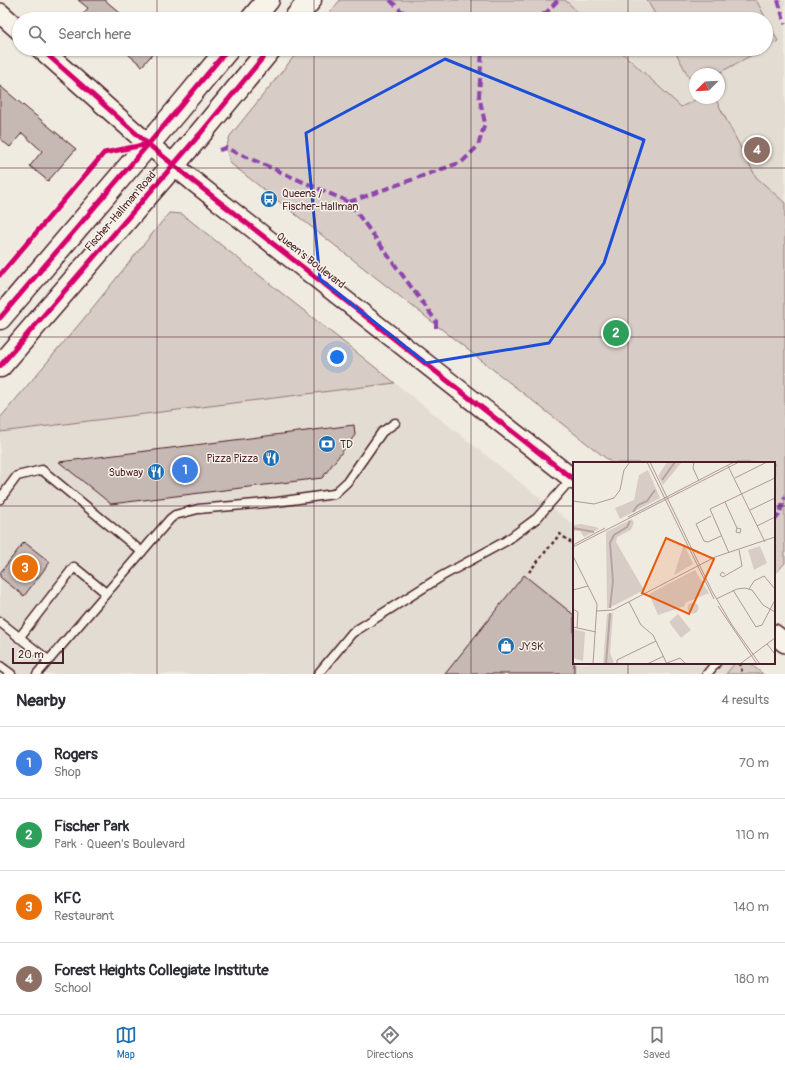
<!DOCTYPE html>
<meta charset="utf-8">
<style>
:root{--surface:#fff;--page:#f7f7f7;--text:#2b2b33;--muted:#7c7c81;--line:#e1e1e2;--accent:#1f6fb2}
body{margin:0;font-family:Pangolin,sans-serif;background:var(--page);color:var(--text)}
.compass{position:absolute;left:689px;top:68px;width:36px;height:36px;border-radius:50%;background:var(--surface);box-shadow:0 1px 3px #0004;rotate:246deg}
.scale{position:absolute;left:12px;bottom:10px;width:52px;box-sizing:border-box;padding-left:4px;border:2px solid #4a1f2b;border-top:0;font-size:11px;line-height:14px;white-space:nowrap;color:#4a1f2b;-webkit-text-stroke:3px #f7f3e8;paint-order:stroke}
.you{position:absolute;left:337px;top:357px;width:14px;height:14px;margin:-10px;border:3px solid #fff;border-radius:50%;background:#1a73e8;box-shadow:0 0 0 6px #1a73e833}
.badge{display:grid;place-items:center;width:26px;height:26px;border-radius:50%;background:var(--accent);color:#fff;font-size:13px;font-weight:700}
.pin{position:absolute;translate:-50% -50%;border:2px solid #fff;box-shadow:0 1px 4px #0006}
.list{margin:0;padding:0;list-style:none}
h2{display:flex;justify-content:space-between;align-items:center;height:52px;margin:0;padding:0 16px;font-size:17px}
h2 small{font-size:13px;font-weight:400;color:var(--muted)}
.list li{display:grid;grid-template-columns:26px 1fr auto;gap:12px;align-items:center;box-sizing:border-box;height:72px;padding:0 16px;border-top:1px solid var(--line)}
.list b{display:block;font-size:15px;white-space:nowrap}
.list p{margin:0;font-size:13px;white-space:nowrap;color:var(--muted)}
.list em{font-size:13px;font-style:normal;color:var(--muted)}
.icon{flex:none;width:22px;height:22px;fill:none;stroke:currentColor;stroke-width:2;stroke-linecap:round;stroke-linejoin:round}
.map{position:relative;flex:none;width:785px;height:674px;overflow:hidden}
.search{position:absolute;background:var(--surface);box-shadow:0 1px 3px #0004;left:12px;right:12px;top:12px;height:44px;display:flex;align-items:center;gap:10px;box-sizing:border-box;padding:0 14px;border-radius:22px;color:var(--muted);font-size:15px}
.sheet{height:340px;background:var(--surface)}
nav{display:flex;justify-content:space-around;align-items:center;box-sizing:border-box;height:56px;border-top:1px solid var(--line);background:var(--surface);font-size:11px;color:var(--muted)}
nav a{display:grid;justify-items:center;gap:2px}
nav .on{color:var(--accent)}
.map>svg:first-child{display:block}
</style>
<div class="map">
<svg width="785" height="674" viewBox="0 0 785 674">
<rect width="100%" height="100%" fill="#f0ebe0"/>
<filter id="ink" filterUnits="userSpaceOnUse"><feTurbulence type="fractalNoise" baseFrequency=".025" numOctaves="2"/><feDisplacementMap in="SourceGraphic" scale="8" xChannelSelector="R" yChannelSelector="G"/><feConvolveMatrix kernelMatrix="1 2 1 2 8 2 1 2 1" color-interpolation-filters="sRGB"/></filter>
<g filter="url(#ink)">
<path fill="#e3dcd2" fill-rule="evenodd" d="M565,0h220v203l-167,-154h148v-30h-181zM695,74h24v24h-24z
M395,383l179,142v138h161l-9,11h-726v-242z"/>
<path fill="#d8cdc6" stroke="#917678" d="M340,0h225l20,19h-260z
M647,0h109l22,41 -12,7v-29h-108z
M300,49h318l63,58 18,-9h16l41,79 29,26v360l-11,12v-112h-162l-382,-300 -4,-15 4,-12z
M674,49h89l-46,25h-22l-1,13z
M169,213l13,1 213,169 -395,49v-14l81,-96z
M735,663h14l14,11h-37z"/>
<path fill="#c6b8b3" stroke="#4a1f2b" d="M78,0h27l22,19h-48l9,-11z
M122,49h35l-15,17z
M0,86l76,63 -28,32 -18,-15 12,-15 -20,-18 -12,14 -10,-8z
M354,425l1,10 -33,43 -211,26 -52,-42z
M24,542l26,20 -26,34 -24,-19v-4z
M524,575l50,40v59h-129z"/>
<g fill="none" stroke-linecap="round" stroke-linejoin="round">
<g stroke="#4a1f2b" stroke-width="11">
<path id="service" d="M0,499l17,-23 25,-6 100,82
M0,622l48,38
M19,638l55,-71 32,26
M0,666l11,8
M37,674l133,-155 5,-4 23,-6 79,-7 57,-8 13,-12 35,-50 13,-9
M318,674l34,-41 90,-57 64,-35 31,-23 35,-40
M707,674l9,-11"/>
</g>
<g stroke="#4a1f2b" stroke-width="22">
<path id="tertiary" d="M0,13l19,17
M41,49l107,95 45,37 381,299
M774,634l11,9"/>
</g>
<g stroke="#4a1f2b" stroke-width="25">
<path id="secondary" d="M252,19l16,-19
M295,19l15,-19
M0,318l174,-204 54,-65
M0,366l200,-232 70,-85"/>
</g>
<path stroke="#4a1f2b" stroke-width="2.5" stroke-dasharray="3 3" stroke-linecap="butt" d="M529,572l31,-38 14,11
M741,663l-1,3 3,8"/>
<use href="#service" stroke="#f7f3e8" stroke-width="8"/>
<use href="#tertiary" stroke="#f7f3e8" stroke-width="19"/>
<use href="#secondary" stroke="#f7f3e8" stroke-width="22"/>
<path stroke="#8e44ad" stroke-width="4" stroke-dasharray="8 4" stroke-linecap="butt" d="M390,0l11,11 22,8
M778,0l7,24
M532,19l15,-7 11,-12
M219,150l7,-2 123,54 87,119v9
M349,202l113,-40 16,-16 7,-23 -6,-27 3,-47
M774,521l5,-6 6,-18"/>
<g stroke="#f7f3e8" stroke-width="8">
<path id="cycleway" d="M41,49l107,95 45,37 381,299
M0,275l104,-122 44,-9
M0,318l174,-204 54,-65
M0,366l200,-232 70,-85"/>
</g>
<use href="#cycleway" stroke="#d6006c" stroke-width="5"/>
</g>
</g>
<path fill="none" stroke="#1d4ed8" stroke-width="3" stroke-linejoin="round" d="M445,59l199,81 -40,123 -55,80 -123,20 -106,-84 -14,-146z"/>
<path fill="none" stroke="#4a1f2b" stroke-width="1" stroke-opacity="0.55" d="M157,0v19M314,0v19M471,0v19M628,0v19M157,49v625M314,49v625M471,49v625M628,49v414M0,168h785M0,337h785M0,506h574M774,506h11M628,663v11"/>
<defs>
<g id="bus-disc" transform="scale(0.9)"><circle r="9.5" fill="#1f6fb2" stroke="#f7f3e8"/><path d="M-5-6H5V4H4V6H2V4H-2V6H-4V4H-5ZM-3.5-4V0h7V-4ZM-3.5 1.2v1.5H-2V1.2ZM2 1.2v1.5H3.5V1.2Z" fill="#fff"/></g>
<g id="bank-disc" transform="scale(0.9)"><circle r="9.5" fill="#1f6fb2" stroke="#f7f3e8"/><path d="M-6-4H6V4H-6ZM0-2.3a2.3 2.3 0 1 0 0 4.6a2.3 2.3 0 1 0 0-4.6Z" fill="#fff"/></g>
<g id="restaurant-disc" transform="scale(0.9)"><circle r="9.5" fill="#1f6fb2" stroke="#f7f3e8"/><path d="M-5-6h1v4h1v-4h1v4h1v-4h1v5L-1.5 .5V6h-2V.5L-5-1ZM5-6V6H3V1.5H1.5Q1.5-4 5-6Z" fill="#fff"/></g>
<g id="shop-disc" transform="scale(0.9)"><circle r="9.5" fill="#1f6fb2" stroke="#f7f3e8"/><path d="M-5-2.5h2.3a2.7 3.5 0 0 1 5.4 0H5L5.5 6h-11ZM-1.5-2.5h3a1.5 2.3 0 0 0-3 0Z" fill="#fff"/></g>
</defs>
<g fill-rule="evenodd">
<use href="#bus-disc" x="269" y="199"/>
<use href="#bank-disc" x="327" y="444"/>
<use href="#restaurant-disc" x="271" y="458"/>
<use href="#restaurant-disc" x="156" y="472"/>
<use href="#shop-disc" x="506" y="646"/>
</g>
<g text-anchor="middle" stroke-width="3" stroke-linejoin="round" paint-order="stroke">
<g font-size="11" fill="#4a1f2b" stroke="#f7f3e8" text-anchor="start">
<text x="282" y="197">Queens /<tspan x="282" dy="13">Fischer-Hallman</tspan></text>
<text x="340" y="448">TD</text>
<text x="258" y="462" text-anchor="end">Pizza Pizza</text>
<text x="143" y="476" text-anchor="end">Subway</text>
<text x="519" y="650">JYSK</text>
</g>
<g font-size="11" fill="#4a1f2b" stroke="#f7f3e8">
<text transform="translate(120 211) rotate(-49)" y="4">Fischer-Hallman Road</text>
<text transform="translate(311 260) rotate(38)" y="4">Queen's Boulevard</text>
</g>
</g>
<g transform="translate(573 462)">
<rect width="202" height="202" fill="#f0ebe0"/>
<path d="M94,0h15l-19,23 -5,-9zM75,8l12,28 -40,21 -5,-11 19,-8 5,-25zM59,57l2,4 -3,7 -14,7 -1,5 28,48 -37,19 -1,-77zM8,62l15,3 3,2 -15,8 -4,-6h-7v-6zM111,82l9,20 -19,11zM187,84l7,17 -13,7 -6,-20zM122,108l14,23 -24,10v3l-27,9 -9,-21zM114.5 146a5.5 5.5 0 1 1 11 0a5.5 5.5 0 1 1-11 0ZM40,151l-3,40 4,10 -11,1 4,-50zM105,152l13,16 -10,8 -12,-16zM0,167l12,3 -2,29 -10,-3z" fill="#d8cdc6"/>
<path fill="none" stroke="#b7a4a2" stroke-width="2" d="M89,18l13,-18M60,50l5,-7 9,-4 8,-11M0,66l21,4M37,146l3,-27 -3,-38 4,-8 13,-8 3,-6M33,202l4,-51"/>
<path fill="none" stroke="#ae9998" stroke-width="1" d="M74,0l67,137M77,0l62,129 20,34 28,39M121,0l-1,6 6,13M155,4l37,76M162,16l32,-16M0,39l21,3 20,-6 6,-8 4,-20 6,-8M152,40l12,26 -1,4 4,1 1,-4 -4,-1M177,48l25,-12M138,54l-15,8 8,17 4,1 13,-6M55,55l106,-55M184,64l18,-9M0,83l32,-17M0,85l166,-85M156,91l-19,-44 65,-31M0,94l24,48 -4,60M152,112l-3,-2 -2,3 3,2 19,-11 -3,-16M176,127l5,-8 10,-5 11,13M0,128l15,-4M160,128l23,37 6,-2 13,-25M143,137l21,-10 8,-1 7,2 11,15 12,7M56,140l12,23 12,10 14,29M145,144l39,58M0,147l5,3 -1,16M24,149l16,-1 102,-53 60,-20M0,165l23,5M194,182l8,10M94,201l13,-5 6,6M44,202v-4l39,-19M74,202l17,-8M167,202l35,-26"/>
<path fill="#e8590c" fill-opacity="0.15" stroke="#e8590c" stroke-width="2" d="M93,76l48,21 -25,55 -47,-21z"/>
<rect width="202" height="202" fill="none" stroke="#4a1f2b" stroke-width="2"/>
</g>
</svg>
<svg class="compass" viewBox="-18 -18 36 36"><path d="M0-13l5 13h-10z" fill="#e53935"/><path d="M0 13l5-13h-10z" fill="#7c7c81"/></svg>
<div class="scale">20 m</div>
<div class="you"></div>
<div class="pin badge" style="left:185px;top:470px;background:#3f7fe0">1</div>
<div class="pin badge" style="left:616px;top:333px;background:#2e9e5b">2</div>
<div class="pin badge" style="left:25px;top:568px;background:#e8710a">3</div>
<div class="pin badge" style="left:757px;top:150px;background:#8d6e63">4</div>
<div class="search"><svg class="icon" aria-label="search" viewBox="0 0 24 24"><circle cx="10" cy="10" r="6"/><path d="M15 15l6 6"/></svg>Search here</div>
</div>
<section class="sheet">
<h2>Nearby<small>4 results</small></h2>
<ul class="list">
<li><span class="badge" style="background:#3f7fe0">1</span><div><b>Rogers</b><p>Shop</p></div><em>70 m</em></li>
<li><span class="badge" style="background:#2e9e5b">2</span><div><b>Fischer Park</b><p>Park · Queen's Boulevard</p></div><em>110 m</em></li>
<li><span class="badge" style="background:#e8710a">3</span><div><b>KFC</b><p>Restaurant</p></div><em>140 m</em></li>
<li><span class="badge" style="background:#8d6e63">4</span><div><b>Forest Heights Collegiate Institute</b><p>School</p></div><em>180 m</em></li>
</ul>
</section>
<nav>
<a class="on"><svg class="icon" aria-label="map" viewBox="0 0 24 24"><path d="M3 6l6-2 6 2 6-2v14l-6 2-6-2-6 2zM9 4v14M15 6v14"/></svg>Map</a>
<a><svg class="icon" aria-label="directions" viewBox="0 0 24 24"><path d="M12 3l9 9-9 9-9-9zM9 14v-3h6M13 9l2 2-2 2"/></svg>Directions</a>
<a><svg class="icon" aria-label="saved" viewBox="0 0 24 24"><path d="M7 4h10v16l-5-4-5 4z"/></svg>Saved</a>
</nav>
